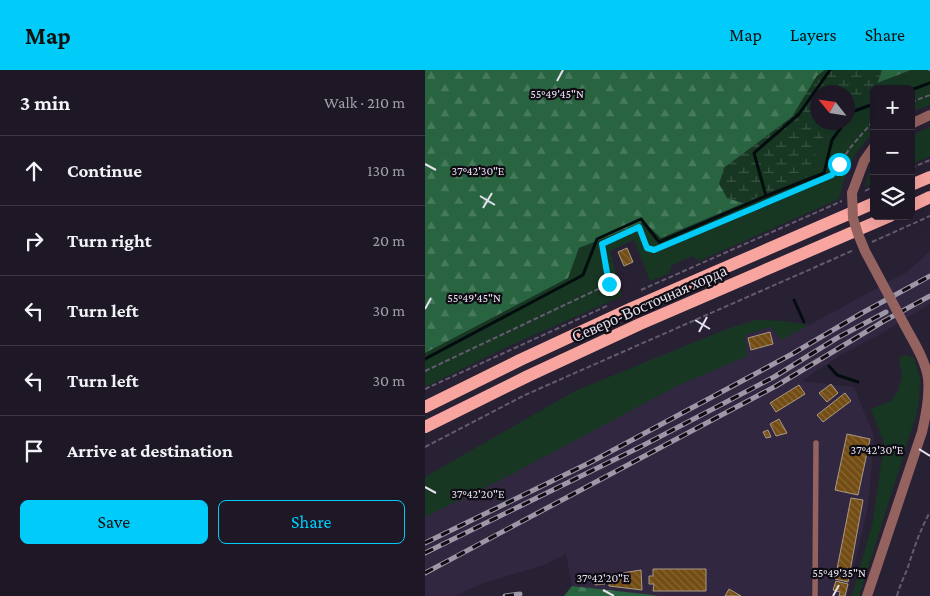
<!DOCTYPE html>
<meta charset="utf-8">
<style>
:root{--surface:#1e1826;--page:#26212e;--text:#f1f3f6;--muted:#a1a0a7;--line:#3c3743;--accent:#00cbf9}
body{margin:0;font-family:"Crimson Pro",serif;background:var(--page);color:var(--text)}
.controls{position:absolute;right:15px;top:15px;display:grid;overflow:hidden;border-radius:8px;box-shadow:0 5px 20px #0002}
.controls button{width:45px;height:45px;display:grid;place-items:center;padding:0;border:0;border-bottom:1px solid var(--line);background:var(--surface);color:var(--text);font:25px sans-serif}
.compass{position:absolute;left:385px;top:15px;width:45px;height:45px;border-radius:50%;background:var(--surface);box-shadow:0 5px 20px #0002;rotate:300deg}
.stop{position:absolute;width:15px;height:15px;margin:-11px;border:4px solid #00cbf9;border-radius:50%;background:#fff}
.stop.end{background:#00cbf9;border-color:#fff;box-shadow:0 1px 5px #0008}
.list{margin:0;padding:0;list-style:none}
h2{display:flex;justify-content:space-between;align-items:center;height:65px;margin:0;padding:0 20px;font-size:21px}
h2 small{font-size:16px;font-weight:400;color:var(--muted)}
.list li{display:grid;grid-template-columns:32px 1fr auto;gap:15px;align-items:center;box-sizing:border-box;height:70px;padding:0 20px;border-top:1px solid var(--line)}
.list b{display:block;font-size:19px;white-space:nowrap}
.list em{font-size:16px;font-style:normal;color:var(--muted)}
.actions{display:flex;gap:10px;padding:15px 20px}
.actions a{flex:1;padding:11px 0;border:1px solid var(--accent);border-radius:8px;text-align:center;font-size:18px;color:var(--accent)}
.actions .main{background:var(--accent);color:#111}
.icon{flex:none;width:28px;height:28px;fill:none;stroke:currentColor;stroke-width:2;stroke-linecap:round;stroke-linejoin:round}
.map{position:relative;flex:none;width:505px;height:526px;overflow:hidden}
header{display:flex;align-items:center;gap:30px;box-sizing:border-box;height:70px;padding:0 25px;background:var(--accent);color:#111}
header strong{font-size:24px}
nav{display:flex;gap:28px;margin-inline-start:auto;font-size:18px}
main{display:flex}
aside{flex:1;background:var(--surface)}
.map>svg:first-child{display:block}
</style>
<header>
<strong>Map</strong>
<nav><a>Map</a><a>Layers</a><a>Share</a></nav>
</header>
<main>
<aside>
<h2>3 min<small>Walk · 210 m</small></h2>
<ul class="list">
<li><svg class="icon" aria-label="ahead" viewBox="0 0 24 24"><path d="M12 20V5M6 11l6-6 6 6"/></svg><div><b>Continue</b></div><em>130 m</em></li>
<li><svg class="icon" aria-label="right" viewBox="0 0 24 24"><path d="M7 20v-9h11M14 6l5 5-5 5"/></svg><div><b>Turn right</b></div><em>20 m</em></li>
<li><svg class="icon" aria-label="left" viewBox="0 0 24 24"><path d="M17 20v-9H6M10 6l-5 5 5 5"/></svg><div><b>Turn left</b></div><em>30 m</em></li>
<li><svg class="icon" aria-label="left" viewBox="0 0 24 24"><path d="M17 20v-9H6M10 6l-5 5 5 5"/></svg><div><b>Turn left</b></div><em>30 m</em></li>
<li><svg class="icon" aria-label="arrive" viewBox="0 0 24 24"><path d="M6 21V4h12l-3 4 3 4H6"/></svg><div><b>Arrive at destination</b></div></li>
</ul>
<div class="actions"><a class="main">Save</a><a>Share</a></div>
</aside>
<div class="map">
<svg width="505" height="526" viewBox="0 0 505 526">
<defs>
<pattern id="forest-firs" width="22" height="20" patternUnits="userSpaceOnUse" patternTransform="scale(1.25)"><rect width="22" height="20" fill="#286440"/><path d="M5 1l3.5 6h-7zM16 11l3.5 6h-7z" fill="#477a5c"/></pattern>
<pattern id="wetland-marsh" width="20" height="14" patternUnits="userSpaceOnUse" patternTransform="scale(1.25)"><rect width="20" height="14" fill="#173723"/><path d="M1 5h8M5 5V1M11 12h8M15 12V8" fill="none" stroke="#395443"/></pattern>
<pattern id="building-back-hatch" width="6" height="6" patternUnits="userSpaceOnUse" patternTransform="scale(1.25)"><rect width="6" height="6" fill="#734d14"/><path d="M-1 5l2 2M0 0l6 6M5-1l2 2" fill="none" stroke="#876636"/></pattern>
</defs>
<rect width="100%" height="100%" fill="#282033"/>
<path fill="#312740" d="M505,181v53l-53,32 -38,20 -37,25 52,6 20,49 -6,72 -21,88h-189l-86,-10 -6,-32 -22,11 -63,19 -26,12h-30v-119l150,-86 152,-62 29,-9 27,1 26,4 98,-53z"/>
<path fill="#173723" d="M486,0h19v35l-19,7v-23h-37v44c-5,3 -8,7 -11,12 -15,17 -19,33 -24,54l-140,62 -7,-5 -21,10 -1,7 -20,8 -16,-41 -24,11 12,45 -115,51 -82,40v-34l143,-75 11,-30 65,-27 17,17 152,-64 1,-16 12,-27 10,-8 11,-1 1,-11 29,-28z
M505,57v29l-19,9v-30z
M449,94v18l-9,5 4,-16z
M331,250l27,1 26,4 -28,15 -10,-13 -26,8 2,21 -70,30 -161,86 -91,45v-40l150,-86 152,-62z
M482,285l7,3 6,20 -1,23 -4,18 -17,54 -39,123h-7l21,-75 11,-78 -13,-34 20,-8 7,-10 4,-16 -3,-18z"/>
<path fill="url(#forest-firs)" d="M0,0h400l-8,6 -25,41 -68,51 3,30 17,5 -83,35 -17,-16 -65,26 -11,30 -143,75z
M456,0h30l-34,13 5,-12z
M147,516l81,9 5,1h-94z"/>
<path fill="url(#wetland-marsh)" d="M400,0h56l1,1 -5,12 -29,28 -1,-19h-30v30l19,1 -10,8 -12,27 -1,16 -69,29 -17,-5 -8,-14 5,-16 68,-51 25,-41z"/>
<g fill="none" stroke-linecap="round" stroke-linejoin="round">
<path stroke="#030d0f" stroke-width="3" d="M486,20l19,-7
M422,50l7,-9 20,-7
M341,126l-12,-43 45,-39 31,-44
M369,230l10,22
M0,289l158,-84 14,-36 44,-20 18,23 107,-46 58,-23 8,-33 13,-18
M404,296l8,9 21,7"/>
</g>
<path fill="url(#building-back-hatch)" stroke="#ab9a85" d="M202,178l6,14 -9,4 -6,-14z
M345,262l3,12 -22,6 -3,-12z
M406,314l7,9 -11,9 -8,-9z
M374,315l6,9 -29,18 -6,-9z
M420,323l6,8 -28,21 -6,-7z
M354,349l8,14 -11,3 -6,-12z
M343,360l3,7 -5,1 -3,-6z
M422,364l23,5 -12,56 -23,-5z
M426,428l12,2 -15,82 -13,-3z
M228,499h53v22h-53l1,-7h-5v-8h4z
M216,500l1,20 -33,-4v-11z
M180,507v7l-10,1v-7z
M411,511l12,3 -3,12h-6l1,-4 -7,-2z
M304,519l12,7h-16z"/>
<g fill="none" stroke-linecap="round" stroke-linejoin="round">
<path stroke="#635c6e" stroke-width="2" stroke-dasharray="5 2.5" stroke-linecap="butt" d="M503,0h2
M486,32l19,-7
M486,98l19,-8
M440,121l9,-5
M447,172l58,-26
M216,220l201,-89
M0,301l184,-87 -7,-41 37,-16 9,21 6,2 178,-75 18,-27 24,-28
M0,319l184,-84
M0,377l100,-52 329,-145
M472,526c3,-12 7,-18 11,-29 6,-19 12,-37 22,-55"/>
<path stroke="#94625f" stroke-width="5.5" d="M390,526l1,-153"/>
<path stroke="#94625f" stroke-width="10" d="M486,54l19,-9
M427,123l12,-32 10,-14
M442,526l55,-164c4,-17 8,-36 6,-54 -3,-19 -15,-37 -24,-54"/>
<path stroke="#f8a5a0" stroke-width="12" d="M486,115l19,-8
M486,136l19,-9
M0,337l95,-47 112,-52 242,-105
M0,357l103,-51 112,-52 250,-108"/>
<g stroke="#9d97a7" stroke-width="5">
<path id="rail" d="M0,473l166,-81 201,-108 70,-41 68,-37
M0,483l217,-107 132,-69 63,-39 49,-26
M0,503l351,-187 108,-65 46,-25
M80,526l15,-2"/>
</g>
<use href="#rail" stroke="#0f0c14" stroke-width="3" stroke-dasharray="9" stroke-linecap="butt"/>
<path stroke="#94625f" stroke-width="10" d="M427,123l1,25 5,16 7,17 39,73"/>
</g>
<g fill="none" stroke-linecap="round" stroke-linejoin="round">
<path stroke="#00cbf9" stroke-width="6" d="M184,214l-7,-40 37,-17 8,21 7,2 178,-75 7,-11"/>
</g>
<path fill="none" stroke="#e5e1ee" stroke-width="2" d="M132,11l6,-11M0,94l11,6M55,126l15,9M58,138l9,-15M0,239l6,-11M270,250l15,9M274,262l8,-15M494,379l11,7M0,417l11,6M178,520l11,6M408,526l6,-11"/>
<g text-anchor="middle" stroke-width="4.5" stroke-linejoin="round" paint-order="stroke">
<g font-size="16" fill="#e5e1ee" stroke="#0f0c14">
<text transform="translate(224 233) rotate(-24)" y="6">Северо-Восточная хорда</text>
</g>
</g>
<g font-size="12" text-anchor="middle" fill="#e5e1ee" stroke="#0f0c14" stroke-width="4.5" stroke-linejoin="round" paint-order="stroke">
<text x="132" y="28">55°49'45"N</text>
<text x="53" y="105">37°42'30"E</text>
<text x="49" y="232">55°49'45"N</text>
<text x="452" y="384">37°42'30"E</text>
<text x="53" y="428">37°42'20"E</text>
<text x="414" y="507">55°49'35"N</text>
<text x="178" y="512">37°42'20"E</text>
</g>
</svg>
<div class="controls">
<button>+</button>
<button>−</button>
<button><svg class="icon" aria-label="layers" viewBox="0 0 24 24"><path d="M12 4l9 5-9 5-9-5zM3 14l9 5 9-5"/></svg></button>
</div>
<svg class="compass" viewBox="-18 -18 36 36"><path d="M0-13l5 13h-10z" fill="#e53935"/><path d="M0 13l5-13h-10z" fill="#a1a0a7"/></svg>
<div class="stop" style="left:414px;top:94px"></div>
<div class="stop end" style="left:184px;top:214px"></div>
</div>
</main>
